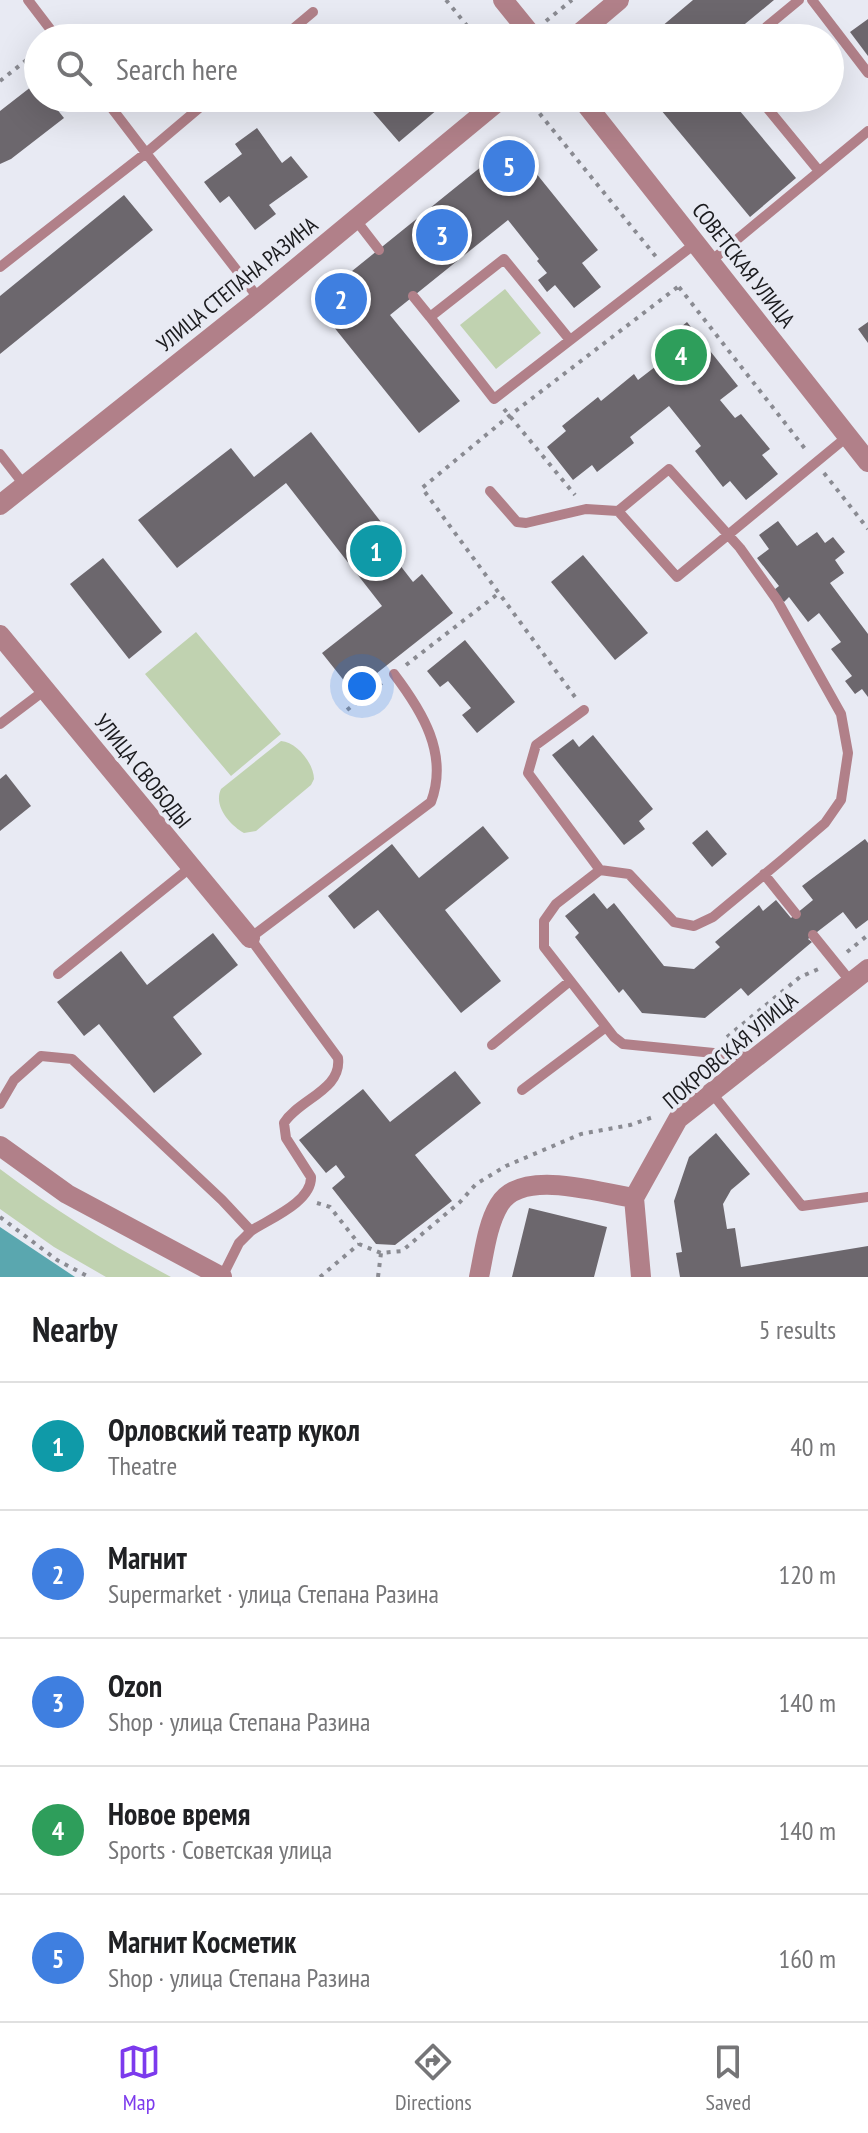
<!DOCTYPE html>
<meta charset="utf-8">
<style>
:root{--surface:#fff;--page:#f6f6f6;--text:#202124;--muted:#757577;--line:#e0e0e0;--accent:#7c3aed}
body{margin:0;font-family:"PT Sans Narrow",sans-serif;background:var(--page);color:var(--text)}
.you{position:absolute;left:362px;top:686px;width:28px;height:28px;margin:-20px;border:6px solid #fff;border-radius:50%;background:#1a73e8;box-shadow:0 0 0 12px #1a73e833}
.badge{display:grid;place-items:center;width:52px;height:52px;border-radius:50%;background:var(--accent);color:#fff;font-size:26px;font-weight:700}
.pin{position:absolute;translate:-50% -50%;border:4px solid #fff;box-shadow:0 2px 8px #0006}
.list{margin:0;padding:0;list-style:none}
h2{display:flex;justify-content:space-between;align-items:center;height:104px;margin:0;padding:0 32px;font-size:34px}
h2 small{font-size:26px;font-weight:400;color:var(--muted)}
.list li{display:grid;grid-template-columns:52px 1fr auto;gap:24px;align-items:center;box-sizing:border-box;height:128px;padding:0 32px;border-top:2px solid var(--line)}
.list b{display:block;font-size:30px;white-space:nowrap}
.list p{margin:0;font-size:26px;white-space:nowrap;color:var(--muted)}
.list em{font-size:26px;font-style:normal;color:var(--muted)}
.icon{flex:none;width:44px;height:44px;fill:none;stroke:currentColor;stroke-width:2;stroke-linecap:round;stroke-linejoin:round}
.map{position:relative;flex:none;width:868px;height:1277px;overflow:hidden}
.search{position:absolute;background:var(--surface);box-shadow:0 8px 32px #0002;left:24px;right:24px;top:24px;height:88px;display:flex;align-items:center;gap:20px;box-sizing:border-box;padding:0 28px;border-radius:44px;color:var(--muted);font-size:30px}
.sheet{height:744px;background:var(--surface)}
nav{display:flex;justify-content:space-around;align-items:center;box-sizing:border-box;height:112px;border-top:2px solid var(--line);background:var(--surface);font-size:22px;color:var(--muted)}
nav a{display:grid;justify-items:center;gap:4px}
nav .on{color:var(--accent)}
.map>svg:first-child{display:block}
</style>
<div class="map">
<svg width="868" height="1277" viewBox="0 0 868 1277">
<rect width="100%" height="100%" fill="#e8eaf3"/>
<path fill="#c0d2b0" d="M505,289l36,44 -45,36 -36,-44z
M196,632l85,102 -50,42 -86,-102z
M281,741c16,1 33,23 33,38l-3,6 -55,46 -12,2c-14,-8 -31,-27 -23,-44z
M0,1169c54,41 111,76 171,108h-65l-52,-30 -54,-38z"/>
<path fill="#5aa7af" d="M0,1227l75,50h-75z"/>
<path fill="#6c676d" d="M693,0h81l-46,38h-80z
M868,19v37l-18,-24z
M36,83l2,15h10l16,20 -53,41 -11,5v-53z
M389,98h62l-52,44 -26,-30z
M651,98h78l67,80 -46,39z
M257,128l25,35 9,-7 17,21 -39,28 7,9 -21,16 -26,-34 -9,7 -16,-21 38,-28 -7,-10z
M492,158l35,4 71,88 -16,13 19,24 -27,21 -19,-23 -8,7 -9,-12 9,-7 -10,-12 2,-2 -31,-39 -118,95 70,86 -41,32 -90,-112 2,-33z
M124,195l29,35 -153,124v-58z
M687,322l51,64 -18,14 15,18 6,-4 29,35 -8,6 16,19 -32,26 -16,-19 -7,6 -28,-36 6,-5 -32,-40 -39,31 4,6 -37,29 -5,-7 -19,15 -26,-33 19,-16 -4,-5 36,-29 3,4 33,-27 4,6 35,-27 -9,-12z
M868,322v21l-10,-14z
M311,432l77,99 -9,7 34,44 9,-8 31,39 -100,79 -31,-39 60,-47 -96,-123 -109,85 -39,-48 93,-72 23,29z
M778,521l19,25 20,-14 8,11 8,-6 12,15 -10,8 9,13 -14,10 38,51v63l-6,-8 -7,5 -10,-13 7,-5 -21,-27 10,-7 -22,-29 -11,9 -19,-25 -5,5 -10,-12 5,-4 -22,-28 12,-9 -10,-14z
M583,555l65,78 -33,27 -64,-78z
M103,558l59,74 -33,27 -59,-75z
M465,640l50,62 -38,31 -15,-18 9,-7 -23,-27 -8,6 -13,-16z
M593,735l60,74 -14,12 6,8 -21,16 -72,-90 21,-16 6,8z
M6,774l25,32 -31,25v-52z
M483,826l26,32 -64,52 56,71 -40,32 -83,-103 -24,19 -26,-33 64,-52 27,34z
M707,830l20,24 -15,13 -20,-24z
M865,839l3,4v77l-12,9 -13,-17 -35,27 4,3 -64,54 -7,-8 -36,30 -63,-5 -19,-24 -4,4 -44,-56 4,-4 -14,-17 29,-23 13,16 7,-6 50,63 30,3 26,-22 -5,-5 44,-37 4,6 13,-11 15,18 22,-18 -11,-14z
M213,933l25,32 -65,52 29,37 -48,39 -55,-69 -15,12 -27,-34 64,-51 26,34z
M455,1071l26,32 -66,52 37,46 -57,44 -19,-1 -44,-56 13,-11 -9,-12 -10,8 -27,-33 64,-51 27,33z
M716,1133l34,41 -19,16 -8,14 4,25 8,-1 6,39 127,-21v31h-188l-4,-24 6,-1 -8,-51 15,-44z
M529,1208l78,19 -13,50h-82z"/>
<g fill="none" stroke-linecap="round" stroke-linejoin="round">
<path stroke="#8a8b92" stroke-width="4" stroke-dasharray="4 6" stroke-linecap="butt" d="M446,0l31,38
M546,21l26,-21
M0,81l38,-30
M527,98l130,160
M679,287l127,163
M504,409l71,86
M824,473l44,56
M406,665l93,-72
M575,697l-153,-209 87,-72 170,-130
M347,710l36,-28
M847,952l21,-17
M727,1037l73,-60 23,-10
M317,1203l13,4 29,37 22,9 21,-2 58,-49 16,-18 30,-18 75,-32 49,-9 26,-9
M0,1217l57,43 32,17
M320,1277l39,-33
M378,1277l3,-24"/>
<path stroke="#b18089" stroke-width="10" d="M28,0l29,38
M812,0l56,73
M282,38l31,-26
M753,38l46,-38
M104,98l42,55 65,-55
M759,98l60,73
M355,219l24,31
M711,261l157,-130
M0,267l146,-114 113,146
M413,296l17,21
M570,340l-66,-81 -74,58 64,82 202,-156
M0,454l25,32
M490,491l27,31 9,1 60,-14 32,2
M584,710l-48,35 -8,28 72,97 -44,34 -12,17v26l70,90 9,7 131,13
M0,724l45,-34
M600,870l29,4 45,48 20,4 19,-9 70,-58 42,-36 16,-23 7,-47 -7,-39 -64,-114 -37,-52 -71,-79 -51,42 59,66 171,-141
M764,874l32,40
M813,935l38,47
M58,974l133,-107
M492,1045l78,-64
M522,1090l84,-63
M711,1092l91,114 66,-9
M0,1104l14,-24 27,-24 31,3 150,141 29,31 -12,12 -17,34
M251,1231c18,-12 61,-29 60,-54l-25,-39 -2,-15c15,-24 58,-33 54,-65l-88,-120 181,-136c18,-48 -9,-91 -37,-128"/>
<path stroke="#b18089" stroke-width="20" d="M0,505l259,-206 243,-201
M0,635l250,303
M0,1146l67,48 155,83
M479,1277c5,-23 8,-52 20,-72 22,-38 100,-12 135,-7
M641,1277l-7,-79 44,-79 190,-150"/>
<path stroke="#b18089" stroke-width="20" d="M503,0l31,38
M574,38l45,-38
M581,98l287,364"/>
</g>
<g text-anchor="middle" stroke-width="7" stroke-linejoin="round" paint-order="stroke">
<g font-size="22" fill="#1b1b1e" stroke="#e8eaf3">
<text transform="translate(744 265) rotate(52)" y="8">СОВЕТСКАЯ УЛИЦА</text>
<text transform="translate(237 284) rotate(-39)" y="8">УЛИЦА СТЕПАНА РАЗИНА</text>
<text transform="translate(143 771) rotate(51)" y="8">УЛИЦА СВОБОДЫ</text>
<text transform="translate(730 1050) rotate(-40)" y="8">ПОКРОВСКАЯ УЛИЦА</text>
</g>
</g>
</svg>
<div class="you"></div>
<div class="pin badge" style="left:376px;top:551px;background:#0f9aa8">1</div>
<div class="pin badge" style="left:341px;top:299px;background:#3f7fe0">2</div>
<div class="pin badge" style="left:442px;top:235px;background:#3f7fe0">3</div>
<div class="pin badge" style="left:681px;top:355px;background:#2e9e5b">4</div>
<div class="pin badge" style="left:509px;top:166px;background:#3f7fe0">5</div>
<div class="search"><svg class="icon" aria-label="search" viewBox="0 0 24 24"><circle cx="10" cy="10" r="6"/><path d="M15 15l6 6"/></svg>Search here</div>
</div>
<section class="sheet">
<h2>Nearby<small>5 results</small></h2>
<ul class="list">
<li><span class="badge" style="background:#0f9aa8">1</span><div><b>Орловский театр кукол</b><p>Theatre</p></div><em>40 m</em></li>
<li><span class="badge" style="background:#3f7fe0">2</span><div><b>Магнит</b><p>Supermarket · улица Степана Разина</p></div><em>120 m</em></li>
<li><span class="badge" style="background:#3f7fe0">3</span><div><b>Ozon</b><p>Shop · улица Степана Разина</p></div><em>140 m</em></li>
<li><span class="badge" style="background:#2e9e5b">4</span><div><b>Новое время</b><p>Sports · Советская улица</p></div><em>140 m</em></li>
<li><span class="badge" style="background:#3f7fe0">5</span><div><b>Магнит Косметик</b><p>Shop · улица Степана Разина</p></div><em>160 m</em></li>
</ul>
</section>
<nav>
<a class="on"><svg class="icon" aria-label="map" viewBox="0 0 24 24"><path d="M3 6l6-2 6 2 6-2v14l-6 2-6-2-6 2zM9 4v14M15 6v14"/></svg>Map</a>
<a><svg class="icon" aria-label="directions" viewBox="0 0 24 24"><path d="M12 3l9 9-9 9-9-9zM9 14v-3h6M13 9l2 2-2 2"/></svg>Directions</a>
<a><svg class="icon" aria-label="saved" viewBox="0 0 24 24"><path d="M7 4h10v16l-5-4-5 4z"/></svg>Saved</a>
</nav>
